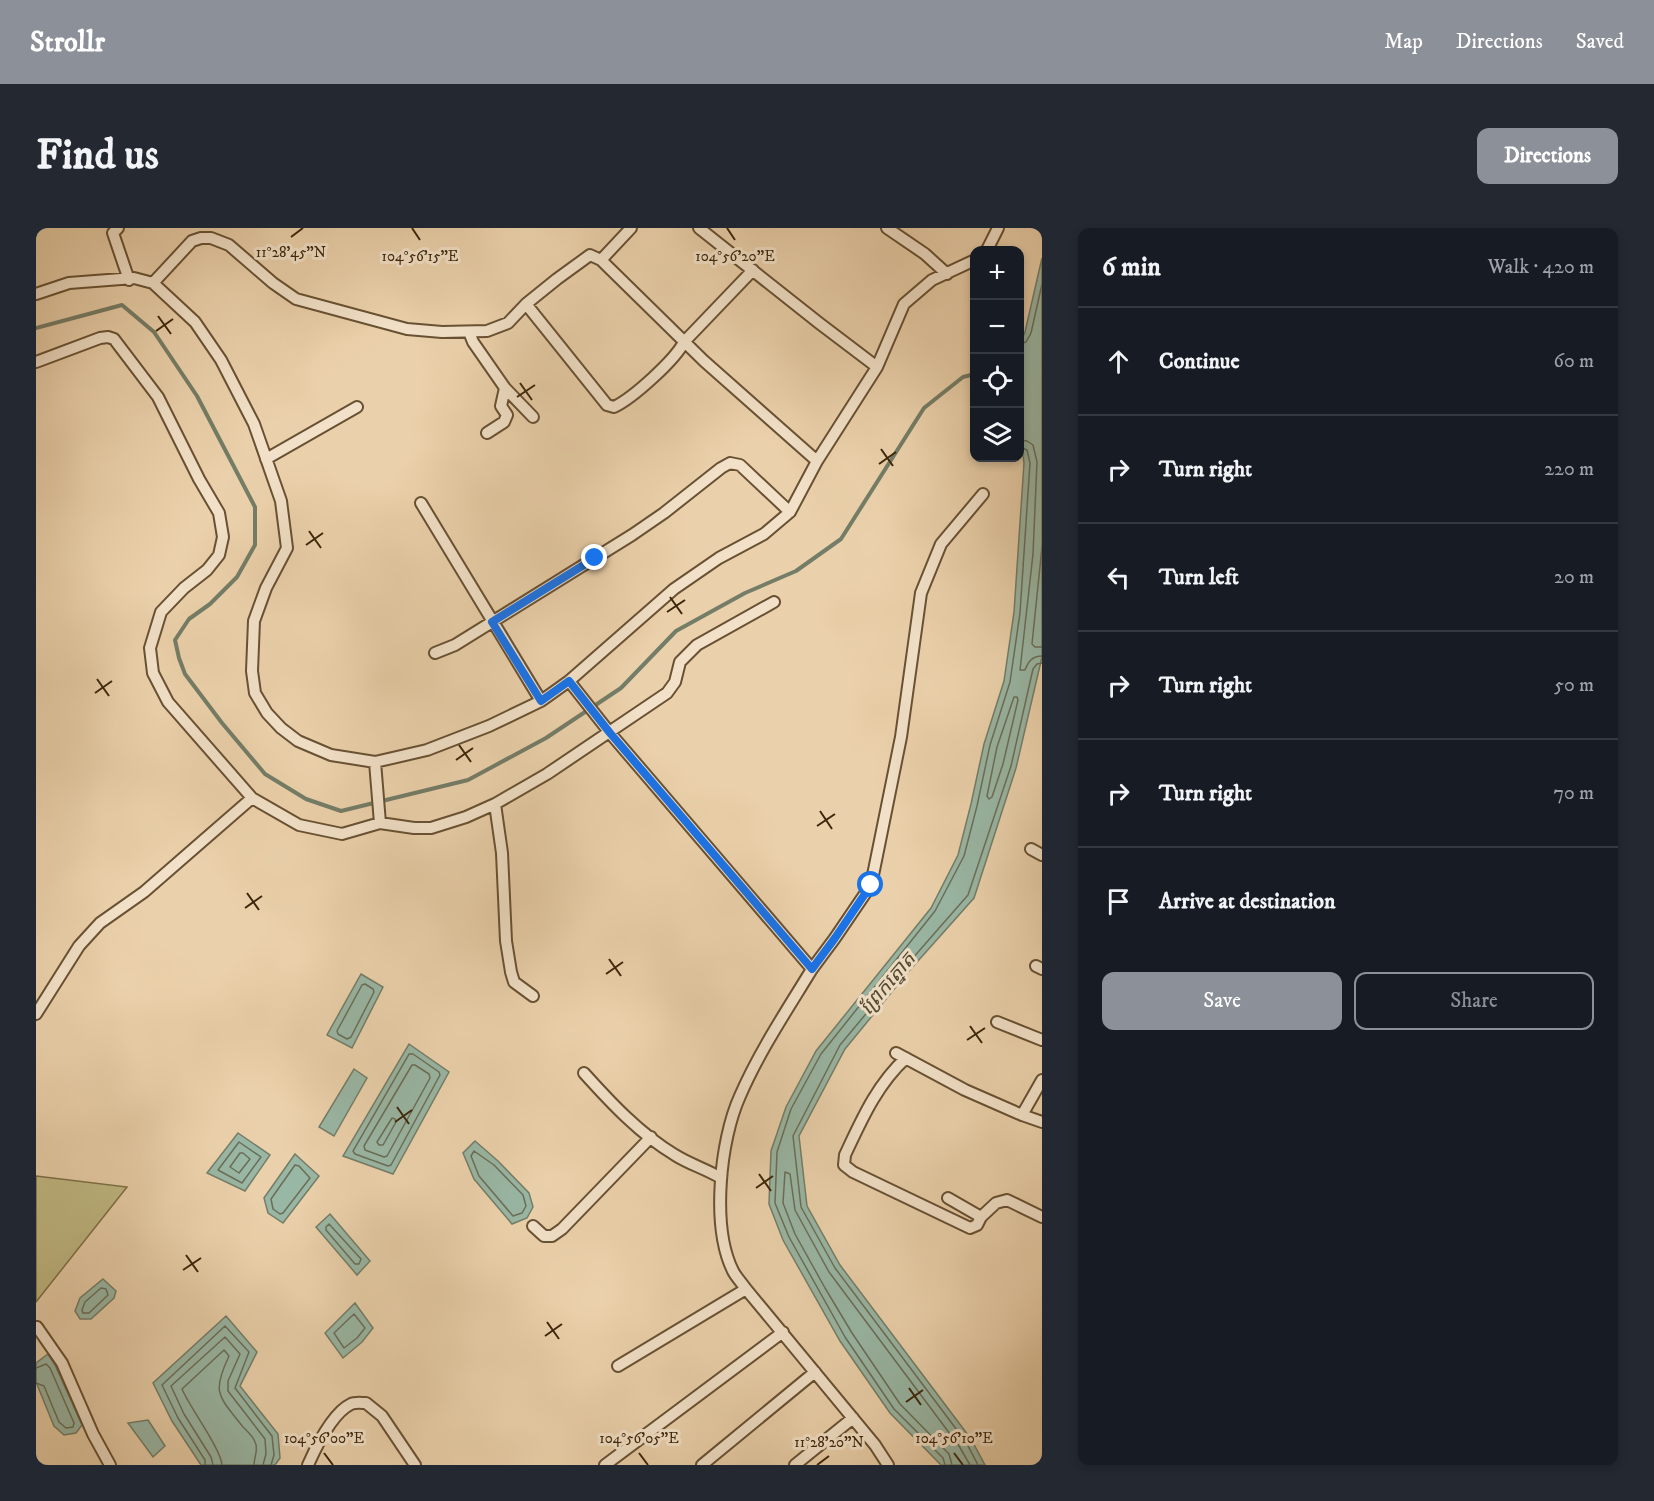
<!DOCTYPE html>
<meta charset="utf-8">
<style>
:root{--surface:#171b24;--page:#242831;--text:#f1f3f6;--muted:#9ea1a6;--line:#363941;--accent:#8c9099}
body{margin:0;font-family:"IM FELL DW Pica","Noto Sans Khmer",serif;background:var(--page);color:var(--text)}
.controls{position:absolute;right:18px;top:18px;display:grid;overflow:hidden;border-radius:12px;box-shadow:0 3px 9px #0003}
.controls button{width:54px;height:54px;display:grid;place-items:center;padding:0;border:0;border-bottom:2px solid var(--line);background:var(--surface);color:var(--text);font:30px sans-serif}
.stop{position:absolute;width:18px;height:18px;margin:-14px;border:4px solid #1a73e8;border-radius:50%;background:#fff}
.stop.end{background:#1a73e8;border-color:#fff;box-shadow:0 2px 6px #0008}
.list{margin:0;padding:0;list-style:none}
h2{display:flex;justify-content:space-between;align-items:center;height:78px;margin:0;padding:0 24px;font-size:26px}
h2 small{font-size:20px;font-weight:400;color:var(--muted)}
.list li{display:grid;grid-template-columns:39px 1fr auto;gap:18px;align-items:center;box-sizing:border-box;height:108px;padding:0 24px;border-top:2px solid var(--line)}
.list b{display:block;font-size:22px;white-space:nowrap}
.list em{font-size:20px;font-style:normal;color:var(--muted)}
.actions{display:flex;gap:12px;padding:18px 24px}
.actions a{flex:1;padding:14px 0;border:2px solid var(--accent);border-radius:12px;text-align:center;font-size:21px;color:var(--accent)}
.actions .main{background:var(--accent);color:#fff}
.icon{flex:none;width:33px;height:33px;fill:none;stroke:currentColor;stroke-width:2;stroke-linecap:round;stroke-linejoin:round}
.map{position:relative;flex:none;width:1006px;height:1237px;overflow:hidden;border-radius:12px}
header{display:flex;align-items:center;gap:36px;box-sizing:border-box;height:84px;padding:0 30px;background:var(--accent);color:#fff}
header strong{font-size:28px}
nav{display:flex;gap:33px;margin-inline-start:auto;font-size:21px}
.intro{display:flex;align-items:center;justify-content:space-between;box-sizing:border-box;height:144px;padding:0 36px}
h1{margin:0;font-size:42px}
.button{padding:15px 27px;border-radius:12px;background:var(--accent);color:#fff;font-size:21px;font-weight:700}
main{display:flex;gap:36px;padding:0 36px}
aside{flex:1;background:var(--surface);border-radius:12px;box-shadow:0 3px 9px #0003}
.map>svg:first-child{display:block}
</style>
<header>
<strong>Strollr</strong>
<nav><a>Map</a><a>Directions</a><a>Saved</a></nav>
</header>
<div class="intro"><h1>Find us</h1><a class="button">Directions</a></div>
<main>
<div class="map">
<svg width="1006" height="1237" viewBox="0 0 1006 1237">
<rect width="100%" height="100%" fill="#ebd1ab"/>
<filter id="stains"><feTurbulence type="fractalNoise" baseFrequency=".00333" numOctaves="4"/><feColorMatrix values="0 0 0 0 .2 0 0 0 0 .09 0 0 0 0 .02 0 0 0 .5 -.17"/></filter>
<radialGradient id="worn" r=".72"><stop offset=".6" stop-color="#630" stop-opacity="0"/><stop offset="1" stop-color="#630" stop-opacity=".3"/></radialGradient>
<path fill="#c0b983" stroke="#7e7047" stroke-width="1.5" d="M0,948l91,11 -91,115z"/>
<path fill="#99b7a5" stroke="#747d67" stroke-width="1.5" d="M1006,30v399l-26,111 -42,130 -65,73 -64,78 -46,87 8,70 33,59 131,174 14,26h-44l-51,-52 -50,-72 -57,-101 -14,-36 2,-53 15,-44 30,-56 115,-143 27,-53 13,-51 13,-60 20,-63 10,-69 10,-149 -4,-29v-91l5,-11z
M325,746l22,13 -31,61 -25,-13z
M373,816l40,28 -56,102 -50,-18z
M318,841l13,9 -33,58 -15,-9z
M202,905l32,22 -25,36 -38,-18z
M439,913l23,20 31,32 4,14 -6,11 -15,6 -38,-45 -11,-26z
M259,926l24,22 -36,47 -15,-10 -4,-15z
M294,986l40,47 -13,14 -41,-48z
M67,1051l13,12 -2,7 -23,21h-11l-5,-8 5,-13z
M319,1075l18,25 -11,14 -19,16 -18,-25z
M190,1088l31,36 -17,34 38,48 2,24 -5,7h-74l-29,-44 -19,-38z
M12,1126l7,11 27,60 -6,8 -12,2 -10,-9 -18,-44v-19z
M112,1192l17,26 -12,11 -25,-34z"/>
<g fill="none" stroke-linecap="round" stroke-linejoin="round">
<path stroke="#6a6e58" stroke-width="1.5" d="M984,116l6,-2 5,-9 11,-49
M984,212l7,1 6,4 4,17 -4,92 -13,116h5c3,-8 7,-14 17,-14
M1006,319l-10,97 3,3h7
M978,469h3l1,3 -15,64 -11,33 -3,2 -2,-3 10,-49z
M329,756l8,5 1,3 -23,45 -4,2 -9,-5 -1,-3 25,-46z
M373,826h4l26,18 1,3 -49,90 -3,1 -33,-12 -2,-3z
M376,837h3l14,9 1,4 -43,78 -3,1 -19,-7 -1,-4z
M356,890l3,1 1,3 -13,23h-4l-2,-3z
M203,914l22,15 -19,26 -24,-13z
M438,923l20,14 29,30 3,11 -4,7 -9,3 -34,-40 -8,-20z
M204,925h3l7,6 -11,14 -9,-6z
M259,937l4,1 11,12 -27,35 -3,1 -7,-5 -2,-10z
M293,996l32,35 -2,5h-4l-29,-34v-3z
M65,1060l5,1 2,6 -19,18h-6l-1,-3 3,-8z
M318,1086l11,14 -8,10 -13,10 -10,-15z
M0,1140l10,-4 4,4 24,55 -1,4 -7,1 -7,-6 -15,-36 -8,-3
M169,1237v-5l-27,-42 -16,-33 63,-59 24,26 -14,36 37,48 2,19 -3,10
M177,1237l-2,-8 -27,-43 -13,-28 54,-49 15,17 -12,27v10l37,48 1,15 -3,11
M186,1237c-1,-16 -32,-57 -40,-76l42,-39 5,6c-18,38 -10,40 14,71 4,4 10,9 12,15 4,7 -1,15 -1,23
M909,1237l-2,-7 -49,-49 -49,-72 -56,-100 -14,-34 2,-51 14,-43 30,-55 114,-143 29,-55 13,-50 13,-61 20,-63 10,-69 10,-150 -3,-13 -7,-3
M916,1237l-3,-11 -49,-50 -48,-71 -27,-45 -30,-54 -12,-31 2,-31 5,2 5,36 34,62 130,174 11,19
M942,1237l-12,-23 -131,-174 -34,-61 -8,-71 47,-91 65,-78 63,-72 43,-129 22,-97 4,-5 5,-1"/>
<path stroke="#747d67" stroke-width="4" d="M0,100l86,-23 32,27 43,64 58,111v38l-18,32 -27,27 -21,15 -14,21 4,18 6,16 37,49 43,51 41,25 35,12 127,-31 78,-42 75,-50 55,-57 69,-38 51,-22 45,-32 83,-131 39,-31 12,-3"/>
<g stroke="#685133" stroke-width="14">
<path id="minor" d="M82,0l-5,5 16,47
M663,0l120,95 58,44
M851,0l38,26 22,20
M951,22l11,-22
M565,32l103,101 113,100
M117,55l39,-42 9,-3h10l18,7 44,38 23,16 111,30 35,3 45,-1 21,-8 18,-19 31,-25 33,-24 11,5 30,-32
M0,66l33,-11 65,-5 19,5 42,39 26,38 33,64 27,77 6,47 -21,40 -12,33 -2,50 3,22 12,20 14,15 17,13 33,14 44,7 52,-12 62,-24 52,-25 28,-20 105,-92 45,-31 45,-24 26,-22 27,-51 60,-94 27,-63 28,-24 43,-20
M490,76l81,101 7,2c19,-9 61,-47 70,-65l69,-72
M433,104l4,10 32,46 -4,18 6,9 -3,7 -17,11
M0,134l64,-24 8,-1 6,2 44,58 41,82 20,34 4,24 -4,18 -12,15 -23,18 -23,24 -11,36 3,25 15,29 84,96 47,27 43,9 38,-11 34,5h17l35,-11 29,-13 52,-30 120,-81 8,-11 5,-20 17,-17 77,-43
M469,160l28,29
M230,231l91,-52
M385,275l120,198
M399,425l20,-8 177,-110 32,-22 57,-45 9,-5 10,2 50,47
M533,453l41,52 202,236c-25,41 -53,83 -72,127 -20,44 -29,131 -7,175 3,6 9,12 13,18l129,156 13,20
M339,534l5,61
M459,576l7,49 4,88 5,31 3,10 19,14
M995,621l11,6
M1000,738l6,3
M776,741l23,-31 36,-53 30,-148 20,-144 20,-49 42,-50
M0,786l43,-68 21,-23 44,-31 108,-94
M961,794l45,18
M860,825l69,37 57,25 20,-35
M870,830c-29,26 -45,63 -61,97l-1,10 9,7 117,56 7,-3 4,-8
M548,845c27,30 56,61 91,82 14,9 31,14 46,23
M986,887l20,7
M912,970l33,19 15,-14 11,-3 35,17
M497,998l11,10h8l10,-7 89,-92
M1,1099l25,36 31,71 17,31
M582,1138l128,-77
M272,1237c8,-18 24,-52 43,-61 4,-2 11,-1 15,-1l16,13 33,49
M569,1237l178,-133
M666,1237l113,-93
M759,1237l58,-47"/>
</g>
<use href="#minor" stroke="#f2e1c8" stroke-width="10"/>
</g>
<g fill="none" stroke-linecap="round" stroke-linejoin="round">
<path stroke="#1a73e8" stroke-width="8" d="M559,330l-103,64 49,79 28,-20 41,52 202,236 23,-31 36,-53"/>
</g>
<path fill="none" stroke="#3c260b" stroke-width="2" d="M376,0l8,12M691,0l8,12M255,9l12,-9M122,88l13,18M120,103l17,-12M484,155l12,17M481,169l18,-12M845,221l12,17M843,236l17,-12M273,303l12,17M270,317l17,-12M634,369l12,17M631,384l18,-12M61,451l12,17M59,465l17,-12M423,517l12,17M420,532l17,-12M784,583l12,18M781,598l18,-12M211,665l12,17M209,680l17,-12M573,731l12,17M570,746l17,-12M934,798l12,17M931,812l18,-12M361,879l12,17M359,894l17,-12M723,946l12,17M720,960l17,-12M150,1027l12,17M147,1042l18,-12M511,1094l12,17M509,1108l17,-12M873,1160l12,17M870,1174l17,-12M288,1225l9,12M603,1225l9,12M918,1225l9,12M781,1237l12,-9"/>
<g text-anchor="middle" stroke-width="6" stroke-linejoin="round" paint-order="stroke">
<g font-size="20" font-style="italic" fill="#534a32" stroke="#f2e1c8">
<text transform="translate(851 755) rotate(-50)" y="7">ព្រែកត្នោត</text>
</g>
</g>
<g font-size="15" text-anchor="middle" fill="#3c260b" stroke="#f2e1c8" stroke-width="6" stroke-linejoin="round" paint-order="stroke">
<text x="255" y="29">11°28'45"N</text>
<text x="699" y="33">104°56'20"E</text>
<text x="384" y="33">104°56'15"E</text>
<text x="288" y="1215">104°56'00"E</text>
<text x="603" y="1215">104°56'05"E</text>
<text x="918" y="1215">104°56'10"E</text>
<text x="793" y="1219">11°28'20"N</text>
</g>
<rect width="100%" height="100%" filter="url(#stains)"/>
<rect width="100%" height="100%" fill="url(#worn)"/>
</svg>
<div class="controls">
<button>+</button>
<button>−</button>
<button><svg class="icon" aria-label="locate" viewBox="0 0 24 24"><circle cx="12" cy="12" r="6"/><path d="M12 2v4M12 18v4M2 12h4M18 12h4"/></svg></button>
<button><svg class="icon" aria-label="layers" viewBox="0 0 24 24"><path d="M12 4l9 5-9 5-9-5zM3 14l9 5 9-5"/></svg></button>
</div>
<div class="stop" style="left:835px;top:657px"></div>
<div class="stop end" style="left:559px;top:330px"></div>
</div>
<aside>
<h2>6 min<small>Walk · 420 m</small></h2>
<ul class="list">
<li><svg class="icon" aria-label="ahead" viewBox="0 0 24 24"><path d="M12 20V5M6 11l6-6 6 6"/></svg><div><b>Continue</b></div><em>60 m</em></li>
<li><svg class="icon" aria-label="right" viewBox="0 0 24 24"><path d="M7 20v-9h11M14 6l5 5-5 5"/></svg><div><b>Turn right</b></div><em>220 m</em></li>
<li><svg class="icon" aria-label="left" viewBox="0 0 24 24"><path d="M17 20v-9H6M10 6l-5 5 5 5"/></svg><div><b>Turn left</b></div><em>20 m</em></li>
<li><svg class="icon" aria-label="right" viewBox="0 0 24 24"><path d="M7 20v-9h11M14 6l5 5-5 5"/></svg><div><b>Turn right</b></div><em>50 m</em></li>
<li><svg class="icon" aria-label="right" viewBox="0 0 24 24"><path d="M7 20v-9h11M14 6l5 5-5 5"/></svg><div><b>Turn right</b></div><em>70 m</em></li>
<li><svg class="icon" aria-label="arrive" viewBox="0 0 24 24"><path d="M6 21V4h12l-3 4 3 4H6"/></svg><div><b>Arrive at destination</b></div></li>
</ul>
<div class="actions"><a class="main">Save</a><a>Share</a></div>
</aside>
</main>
